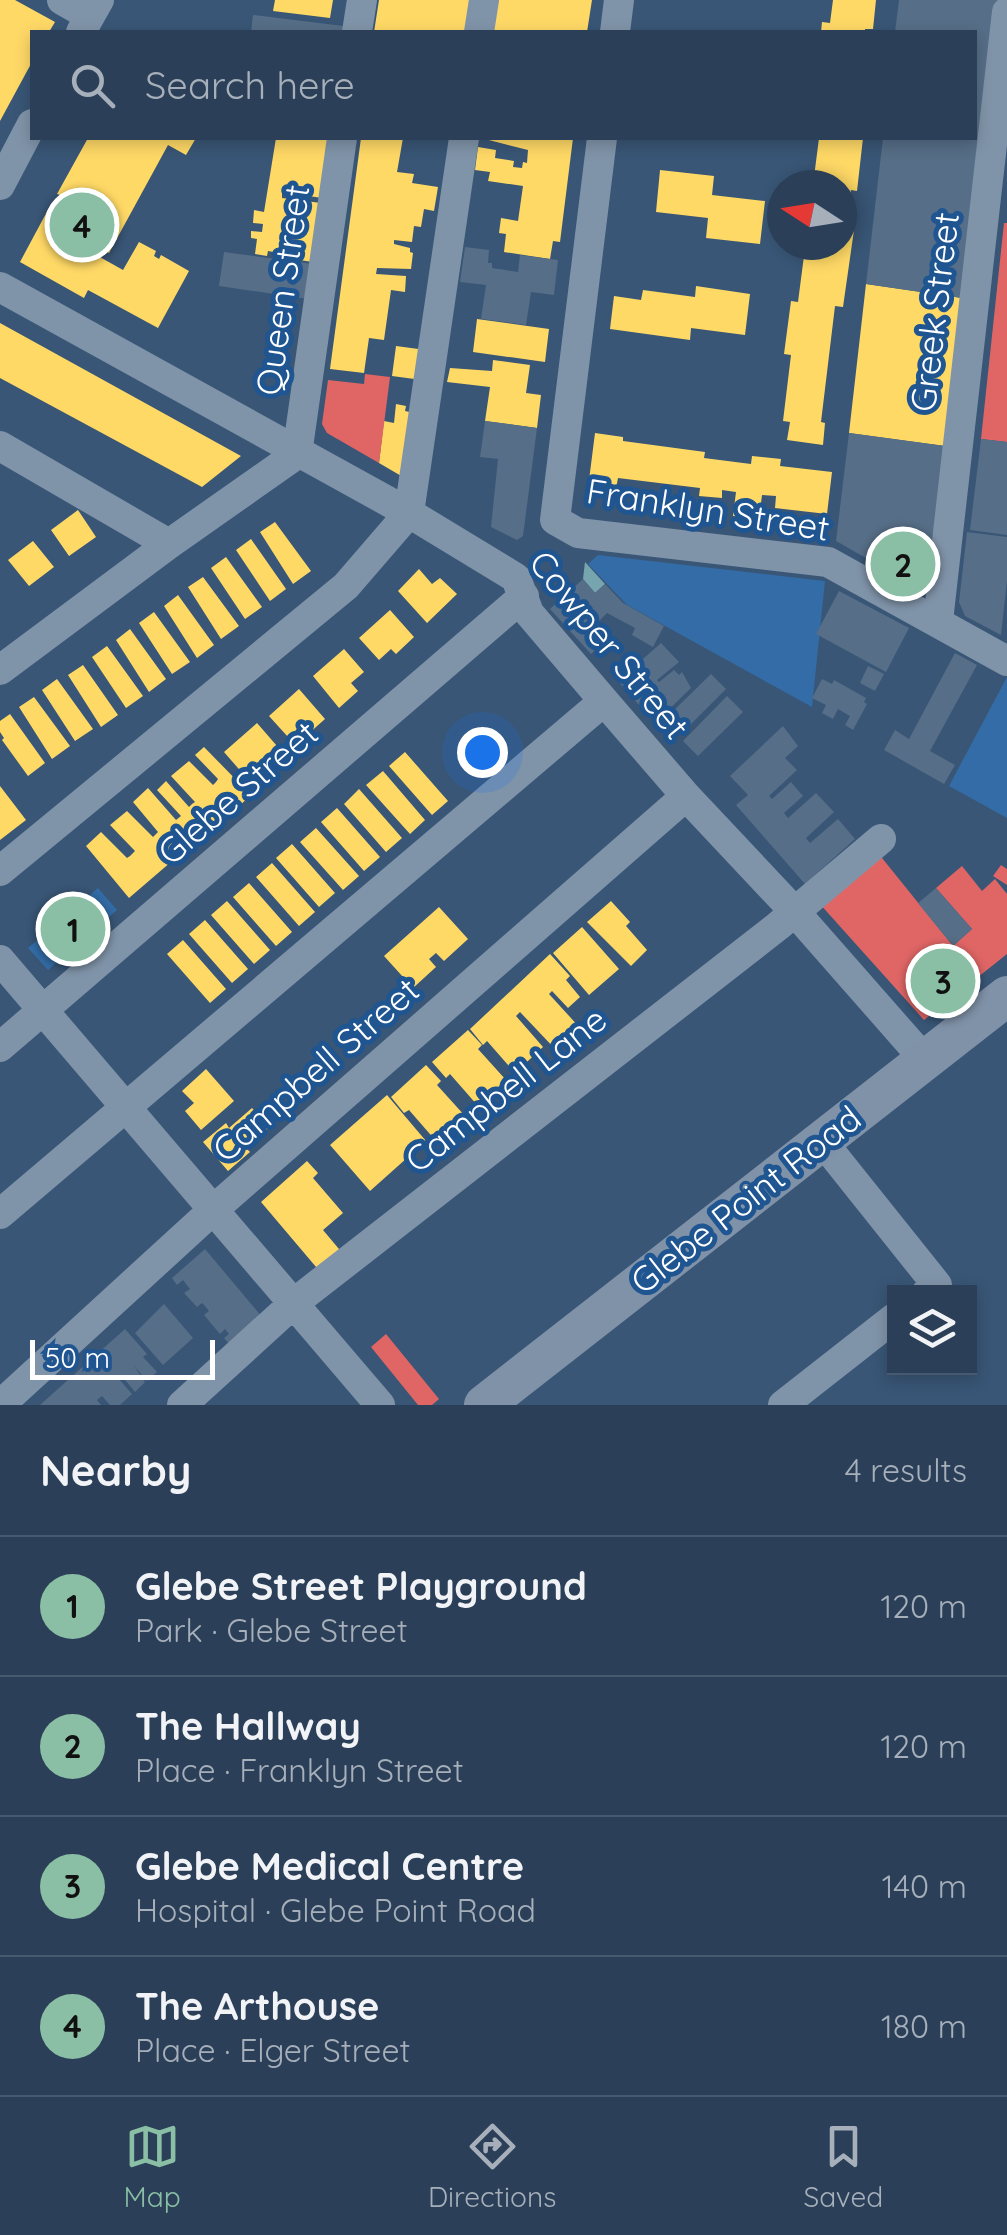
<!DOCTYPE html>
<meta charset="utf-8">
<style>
:root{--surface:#2b4058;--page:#374b61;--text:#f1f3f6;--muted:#a6afba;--line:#47596e;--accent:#8abfa5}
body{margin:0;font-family:Quicksand,sans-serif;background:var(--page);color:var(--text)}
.controls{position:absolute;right:30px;bottom:30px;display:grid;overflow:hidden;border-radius:0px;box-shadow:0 5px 15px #0003}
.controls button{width:90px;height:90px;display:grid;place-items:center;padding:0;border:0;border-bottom:2px solid var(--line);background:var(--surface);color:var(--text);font:50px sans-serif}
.compass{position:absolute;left:767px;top:170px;width:90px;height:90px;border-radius:50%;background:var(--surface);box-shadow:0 5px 15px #0003;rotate:282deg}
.scale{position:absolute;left:30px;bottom:25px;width:185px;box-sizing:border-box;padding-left:10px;border:5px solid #fff;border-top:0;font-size:28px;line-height:35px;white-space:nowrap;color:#fff;-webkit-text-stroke:8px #1f5590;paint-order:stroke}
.you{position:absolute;left:482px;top:752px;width:35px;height:35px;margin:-25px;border:8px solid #fff;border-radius:50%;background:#1a73e8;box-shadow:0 0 0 15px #1a73e833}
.badge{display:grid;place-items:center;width:65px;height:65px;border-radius:50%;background:var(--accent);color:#111;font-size:32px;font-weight:700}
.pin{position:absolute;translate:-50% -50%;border:5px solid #fff;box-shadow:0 2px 10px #0006}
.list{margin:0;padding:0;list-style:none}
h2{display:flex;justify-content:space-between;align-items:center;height:130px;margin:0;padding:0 40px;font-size:42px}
h2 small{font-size:32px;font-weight:400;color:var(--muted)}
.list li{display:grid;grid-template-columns:65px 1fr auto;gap:30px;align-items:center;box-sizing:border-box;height:140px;padding:0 40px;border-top:2px solid var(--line)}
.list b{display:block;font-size:38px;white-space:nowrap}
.list p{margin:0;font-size:32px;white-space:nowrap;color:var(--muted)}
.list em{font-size:32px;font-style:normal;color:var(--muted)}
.icon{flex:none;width:55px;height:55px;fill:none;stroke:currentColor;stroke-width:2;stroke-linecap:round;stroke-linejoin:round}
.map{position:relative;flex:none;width:1007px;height:1405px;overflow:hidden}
.search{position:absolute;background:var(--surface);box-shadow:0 5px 15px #0003;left:30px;right:30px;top:30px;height:110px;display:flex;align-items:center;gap:25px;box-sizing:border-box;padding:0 35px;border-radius:0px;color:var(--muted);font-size:38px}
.sheet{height:690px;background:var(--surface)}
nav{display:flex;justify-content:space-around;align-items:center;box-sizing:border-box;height:140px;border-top:2px solid var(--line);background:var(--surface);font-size:28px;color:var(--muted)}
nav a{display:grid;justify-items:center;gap:5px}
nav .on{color:var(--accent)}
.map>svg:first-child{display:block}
</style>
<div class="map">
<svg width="1007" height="1405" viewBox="0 0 1007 1405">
<rect width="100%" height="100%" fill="#395676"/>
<path fill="#336ca6" d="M598,555l227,26 -13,126 -185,-102 -39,-41z
M1007,677v141l-58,-32z
M98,888l19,22 -69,60 -20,-22z"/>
<path fill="#ffd966" d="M0,0h15l40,22 -6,10h-17v30l-32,59z
M275,0h58l-3,18 -57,-7z
M379,0h91l-4,32h-92z
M498,0h94l-5,32h-94z
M833,0h43l-3,29h-8v3h-44l1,-10 8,1z
M88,138h108l-10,17 -18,-10 -59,108 -7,-4 -4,7 25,14 16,-28 17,9 -2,5 5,3 2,-4 28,16 -31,57 -70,-38 -4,8 -64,-36 30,-56 3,2 7,-13 -3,-1z
M276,138h53l-7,60 -40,-6v6l39,5 -8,59 -34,-5v-4l-11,-2 -1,5 -12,-2 2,-15 -6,-1v-7l11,1 1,-8 -10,-1 1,-13 10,2z
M361,138h42l-6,34 17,2 -2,9 26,4 -4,24 -10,-2 -3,18 -7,-1 -2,16 -18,-2v4l16,4v4l3,1 -2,16 -34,-1 -1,6 30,2 -1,16 -14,-2 -7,50 -15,-2 -5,35 -34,-4z
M481,138h92l-13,104 -7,-1 -3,18 -46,-7 2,-18 -7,-1 2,-15 17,3 5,-35 -35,-5 2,-9 -15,-2 3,-23 18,3 -1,8 19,3 -1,6 9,1 1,-6 4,1 1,-13z
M819,138h44l-6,53 -6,-1 -3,25 8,1 -13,91 -8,-1 -14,116 4,1 -2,22 -36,-5 3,-18 -7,-1 8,-66 -7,-1 7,-53 7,1 7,-54 37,-3v-60h-29z
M660,170l54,6 -2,19 53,6 -5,43 -54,-6 2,-20 -52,-6z
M866,284l96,14 -17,148 -96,-13z
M696,286l54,8 -5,41 -54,-7 -1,12 -80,-11 4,-33 27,4 2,-10 52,7z
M477,319l72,10 -4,33 -72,-10z
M0,323l241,133 -39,31 -202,-109z
M396,346l30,4 -4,30 -30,-4z
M493,360l37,5 -4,28 15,2 -4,33 -52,-7 5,-34 -43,-5 3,-14 42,3z
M396,404l10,2 -1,5 9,2 -11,64 -24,-14 5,-42 10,2z
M595,433l28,4v4l82,11 -1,6 47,6 1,-8 29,3 -1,7 52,6 -5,42 -52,-6 1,-12 -14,-1 -3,24 -26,-3 3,-24 -14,-2v8l-23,-2 1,-8 -82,-10 -4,21 -27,-3z
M78,510l18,27 -27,19 -18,-26z
M275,522l36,49 -18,13 -33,-52z
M251,539l35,50 -16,12 -34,-51z
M33,541l21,26 -25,19 -21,-26z
M226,557l36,50 -17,12 -34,-51z
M419,569l13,15 8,-6 17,16 -30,29 -29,-32z
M203,577l36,49 -18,13 -33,-52z
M178,595l36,50 -17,13 -33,-52z
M390,610l24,27 -18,17 -5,-5 -12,11 -20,-22z
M154,612l36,50 -18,12 -33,-51z
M130,629l36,50 -17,13 -33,-52z
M107,646l36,50 -17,12 -34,-51z
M344,649l20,23 -13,11 7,8 -19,17 -26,-32z
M83,665l35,50 -17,12 -33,-52z
M57,679l36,50 -18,12 -33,-51z
M299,689l26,30 -18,16 -7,-8 -12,10 -19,-21z
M34,697l36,49 -18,13 -33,-52z
M10,714l35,49 -17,13 -26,-36 2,-2 -4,-6v-11z
M257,723l20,23 -15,13 8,8 -19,16 -27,-31z
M204,747l47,48 -49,45 -2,-3 -71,61 -43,-52 15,-14 26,26 3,-2 5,-5 -25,-26 17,-14 26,26 5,-5 -25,-30 15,-14 28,32 5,-4 -24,-26 9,-9 23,26 3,-3 3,-2 -24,-26 18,-15 24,24 3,-3 2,-3 -23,-24z
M405,752l43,49 -16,14 -43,-49z
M383,771l42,49 -15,14 -44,-49z
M0,786l26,34 -26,20z
M359,789l43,49 -16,14 -42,-48z
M337,808l43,49 -16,14 -43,-49z
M316,828l43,48 -16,14 -43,-48z
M292,844l43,49 -16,14 -43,-49z
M272,863l43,49 -16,14 -43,-49z
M249,883l43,49 -16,14 -43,-49z
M227,901l43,49 -16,14 -43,-49z
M611,901l19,21 -4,4 21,24 -16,16 -44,-44z
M439,907l29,32 -24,22 -8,-8 -7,6 7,8 -23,21 -29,-32z
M205,920l43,49 -16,14 -43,-49z
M582,927l37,42 -30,26 -36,-42z
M183,940l43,49 -16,14 -43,-49z
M550,954l20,22 -4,4 14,17 -12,11 -16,-17 -3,3 32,35 -24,22 -37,-39 -4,4 27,31 -28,26 -28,-32 -4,4 -13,-16z
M468,1030l14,15 -4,4 28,31 -28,26 -28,-32 -4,4 -14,-16z
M426,1065l15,16 -4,4 28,31 -29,25 -27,-31 -5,3 -13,-16z
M206,1069l28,32 -33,29 -16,-19 9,-8 -12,-12z
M387,1095l39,46 -56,50 -40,-46z
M252,1108l17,20 -23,20 4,4 -22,19 -25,-29 23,-19 3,5z
M307,1161l11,12 -5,5 30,35 -20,17 21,25 -22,19 -61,-72z"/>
<path fill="#e06666" d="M1004,223h3v219l-26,-3z
M365,374l25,3 -11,86 -52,-30 -5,-9 6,-44 36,4z
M878,853l75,93 19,-17 -36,-41 26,-22 20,25 13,-12 12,15v60l-83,66 -105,-117z
M1001,865l6,4v16l-14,-9z
M386,1334l53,65 -7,6h-14l-47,-58z"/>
<path fill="#76a5af" d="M585,562l20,22 -10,9 -12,-14z"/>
<path fill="#566e87" d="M899,0h99l-36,298 -96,-14 17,-146h91v-106h-79z
M253,15l90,11v6h-92z
M465,247l24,3 -1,13h4v5l26,4 2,-17 38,5 -4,35 -23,-3 -5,33 -45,-6 5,-34 -26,-3z
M224,252l89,12 -5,35 -89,-13z
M485,421l52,7 -14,108 -6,4 -26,-13 7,-68 -18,-2z
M849,433l96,13 -16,140 -7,4 -86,-49z
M981,439l26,3v93l-37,-5z
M967,532l40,5v44l-6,54 -36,-19 -6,-14z
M583,579l12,14 10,-9 18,19 41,23 -11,21 -21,-12 3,-7 -28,-15 -11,11 -2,-3 -5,4 15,17 -13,12 -41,-45z
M839,591l70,37 -23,44 -70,-38z
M661,643l18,19 -22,18 2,2 15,-12 5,5 3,-3 9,16 -36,35 -37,-42z
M955,653l22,12 -47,86 25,14 -11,19 -60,-34 11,-20 14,9z
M868,666l16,8 -9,17 -15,-8z
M711,674l15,15 -46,46 -16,-15z
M822,679l10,5 2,-4 32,18 -2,4 3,2 -14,26 -8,-5 5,-9 -12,-7 -5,10 -11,-6 4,-8 -14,-7z
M727,696l16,16 -45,44 -15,-15z
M783,726l15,20 -13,12 12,12 -28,26 3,3 19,-17 12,14 -19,17 4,5 28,-25 18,19 -28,26 4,5 28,-24 17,20 -50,45 -69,-79 12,-10 -18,-19z
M936,888l36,41 -19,17 -35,-43z
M205,1249l58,69 -33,27 -6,-7 5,-4 -4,-5 -5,5 -16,-19 5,-4 -4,-5 -3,-3 -5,4 -13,-14 6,-4 -4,-5 -3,-4 -6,5 -5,-7z
M164,1304l29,34 -30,27 -28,-32z
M125,1329l22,25 -4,3 14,15 -10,9 -13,-15 11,16 -10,10 -13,-16 -3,3 13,15 -12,11h-10l-8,-9 -5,4 4,5h-61z"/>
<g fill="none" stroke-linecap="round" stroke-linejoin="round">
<path stroke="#8094a9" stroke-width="30" d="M62,0l28,16
M81,32l18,-32
M357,32l5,-32
M479,32l5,-32
M615,32l4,-32
M602,138l-47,382 23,13 250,29 179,99
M0,185l32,-61
M0,287l409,226 107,65 13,35 75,88 82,95 109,116 130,148
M0,446l169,98
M938,621l69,-609
M0,670l169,-126 128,-90 45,-316
M0,871l346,-285 63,-73 55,-375
M0,960l380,445
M0,1047l524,-451
M822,1141l115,144 -10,7
M0,1214l604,-513
M0,1405l213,-195 473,-414
M182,1405l112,-102 484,-377 103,-87
M783,1405l111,-87"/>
<path stroke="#8092a8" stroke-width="40" d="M484,1405l523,-409"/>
</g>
<g text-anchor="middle" stroke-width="10" stroke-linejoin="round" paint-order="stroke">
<g font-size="35" fill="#fff" stroke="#1f5590">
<text transform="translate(283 290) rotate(-82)" y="12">Queen Street</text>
<text transform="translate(935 312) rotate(-83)" y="12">Greek Street</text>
<text transform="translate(708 510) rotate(9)" y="12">Franklyn Street</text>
<text transform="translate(609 645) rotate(51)" y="12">Cowper Street</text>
<text transform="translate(238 793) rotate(-41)" y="12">Glebe Street</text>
<text transform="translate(316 1070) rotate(-41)" y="12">Campbell Street</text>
<text transform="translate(506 1090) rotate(-38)" y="12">Campbell Lane</text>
<text transform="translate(746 1200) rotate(-38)" y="12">Glebe Point Road</text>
</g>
</g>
</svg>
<div class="controls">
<button><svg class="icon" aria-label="layers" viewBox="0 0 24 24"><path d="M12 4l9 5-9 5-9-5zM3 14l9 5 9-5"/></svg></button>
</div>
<svg class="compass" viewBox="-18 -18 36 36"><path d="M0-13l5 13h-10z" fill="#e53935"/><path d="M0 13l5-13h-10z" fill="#a6afba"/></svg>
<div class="scale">50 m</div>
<div class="you"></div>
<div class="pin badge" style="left:73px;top:929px">1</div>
<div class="pin badge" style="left:903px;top:564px">2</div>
<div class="pin badge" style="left:943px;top:981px">3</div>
<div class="pin badge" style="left:82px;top:225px">4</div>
<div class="search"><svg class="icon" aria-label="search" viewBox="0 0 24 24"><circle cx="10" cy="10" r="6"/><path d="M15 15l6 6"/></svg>Search here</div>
</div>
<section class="sheet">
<h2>Nearby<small>4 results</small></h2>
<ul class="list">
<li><span class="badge">1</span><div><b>Glebe Street Playground</b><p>Park · Glebe Street</p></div><em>120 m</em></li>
<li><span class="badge">2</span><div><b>The Hallway</b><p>Place · Franklyn Street</p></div><em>120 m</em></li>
<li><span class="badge">3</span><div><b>Glebe Medical Centre</b><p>Hospital · Glebe Point Road</p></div><em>140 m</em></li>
<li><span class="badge">4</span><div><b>The Arthouse</b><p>Place · Elger Street</p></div><em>180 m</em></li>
</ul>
</section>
<nav>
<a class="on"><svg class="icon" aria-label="map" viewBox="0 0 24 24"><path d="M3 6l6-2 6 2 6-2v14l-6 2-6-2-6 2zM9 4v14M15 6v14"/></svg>Map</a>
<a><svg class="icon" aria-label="directions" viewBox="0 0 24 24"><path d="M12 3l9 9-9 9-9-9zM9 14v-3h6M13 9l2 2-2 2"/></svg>Directions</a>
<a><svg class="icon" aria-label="saved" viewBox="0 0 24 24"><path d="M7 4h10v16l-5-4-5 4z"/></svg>Saved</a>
</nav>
